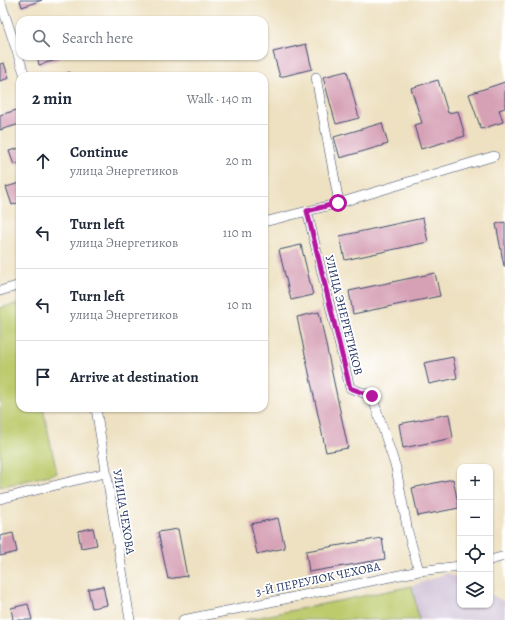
<!DOCTYPE html>
<meta charset="utf-8">
<style>
:root{--surface:#fff;--page:#f6f6f7;--text:#1f2937;--muted:#747a83;--line:#e0e1e3}
body{margin:0;font-family:Alegreya,serif;background:var(--page);color:var(--text)}
.controls{position:absolute;right:12px;bottom:12px;display:grid;overflow:hidden;border-radius:8px;box-shadow:0 1px 3px #0004}
.controls button{width:36px;height:36px;display:grid;place-items:center;padding:0;border:0;border-bottom:1px solid var(--line);background:var(--surface);color:var(--text);font:20px sans-serif}
.stop{position:absolute;width:12px;height:12px;margin:-9px;border:3px solid #b5179e;border-radius:50%;background:#fff}
.stop.end{background:#b5179e;border-color:#fff;box-shadow:0 1px 4px #0008}
.list{margin:0;padding:0;list-style:none}
h2{display:flex;justify-content:space-between;align-items:center;height:52px;margin:0;padding:0 16px;font-size:17px}
h2 small{font-size:13px;font-weight:400;color:var(--muted)}
.list li{display:grid;grid-template-columns:26px 1fr auto;gap:12px;align-items:center;box-sizing:border-box;height:72px;padding:0 16px;border-top:1px solid var(--line)}
.list b{display:block;font-size:15px;white-space:nowrap}
.list p{margin:0;font-size:13px;white-space:nowrap;color:var(--muted)}
.list em{font-size:13px;font-style:normal;color:var(--muted)}
.icon{flex:none;width:22px;height:22px;fill:none;stroke:currentColor;stroke-width:2;stroke-linecap:round;stroke-linejoin:round}
.map{position:relative;flex:none;width:505px;height:620px;overflow:hidden}
.search{position:absolute;background:var(--surface);box-shadow:0 1px 3px #0004;left:16px;top:16px;width:252px;height:44px;display:flex;align-items:center;gap:10px;box-sizing:border-box;padding:0 14px;border-radius:12px;color:var(--muted);font-size:15px}
.panel{position:absolute;background:var(--surface);box-shadow:0 1px 3px #0004;left:16px;top:72px;width:252px;height:340px;border-radius:12px}
.map>svg:first-child{display:block}
</style>
<div class="map">
<svg width="505" height="620" viewBox="0 0 505 620">
<rect width="100%" height="100%" fill="#fff"/>
<filter id="ink" filterUnits="userSpaceOnUse"><feTurbulence type="fractalNoise" baseFrequency=".025" numOctaves="2"/><feDisplacementMap in="SourceGraphic" scale="8" xChannelSelector="R" yChannelSelector="G"/><feConvolveMatrix kernelMatrix="1 2 1 2 8 2 1 2 1" color-interpolation-filters="sRGB"/></filter>
<filter id="wash" filterUnits="userSpaceOnUse"><feTurbulence type="fractalNoise" baseFrequency=".012" numOctaves="4" result="noise"/><feDisplacementMap in="SourceGraphic" scale="16" xChannelSelector="R" yChannelSelector="G"/><feGaussianBlur stdDeviation="0.9" result="paint"/><feColorMatrix in="noise" values="0 0 0 0 0 0 0 0 0 0 0 0 0 0 0 0 0 1.4 0 .05"/><feComposite in="paint" operator="in"/></filter>
<g filter="url(#wash)">
<rect width="100%" height="100%" fill="#eee1c1"/>
<path fill="#ccbed4" d="M448,573l12,6v26h30v-11l15,8v18h-86l-7,-34z"/>
<path fill="#bdcb6d" stroke="#6c7d66" d="M20,303v105h23l14,65 -57,14v-179z
M412,586l7,34h-174z"/>
<g id="blocks">
<path fill="#d6a0b5" d="M20,0h22l-20,7z
M306,44l6,25 -32,8 -7,-25z
M37,56h21l1,3 -20,6z
M4,63l5,15 -9,3v-17z
M347,71l12,47 -23,6 -13,-47z
M70,72l1,4h-15z
M438,80l10,33 10,-2 7,25 -44,13 -7,-24 8,-2 -11,-35z
M505,82v26l-6,2 4,12 -22,7 -12,-35z
M20,109v15l-20,6v-15z
M382,123l6,21 -48,14 -6,-21z
M20,148v15l-6,2 -5,-14z
M20,183v19l-8,3 -6,-18z
M423,218l5,24 -83,18 -5,-24z
M505,222v44h-1l-8,-42z
M301,245l12,50 -22,5 -12,-50z
M435,273l5,23 -87,18 -4,-23z
M319,312l29,136 -22,4 -29,-135z
M453,357l4,21 -28,6 -5,-21z
M449,414l4,24 -50,10 -4,-24z
M453,479l6,29 -41,8 -6,-28z
M278,518l7,30 -28,6 -6,-30z
M93,528l4,17 -16,3 -3,-17z
M178,529l9,47 -19,3 -10,-47z
M13,533l4,19 -17,4v-20z
M382,538l3,21 -76,13 -3,-21z
M103,586l4,19 -15,3 -4,-19z
M28,604l4,16h-19l-2,-12z"/>
</g>
</g>
<g filter="url(#ink)">
<use href="#blocks" fill-opacity="0" stroke="#3b4a6d" stroke-width="1"/>
<g fill="none" stroke-linecap="round" stroke-linejoin="round">
<g stroke="#3b4a6d" stroke-width="10">
<path id="minor" d="M0,0l25,76
M316,77l23,126
M307,211l43,177 22,8 24,72 12,64 11,39
M264,222l75,-19 155,-47
M0,291l20,-6
M96,408l34,212
M0,499l105,-26
M490,560l15,-4
M183,620l236,-49 41,-5"/>
</g>
<use href="#minor" stroke="#fff" stroke-width="9"/>
</g>
</g>
<g fill="none" stroke-linecap="round" stroke-linejoin="round" filter="url(#ink)">
<path stroke="#b5179e" stroke-width="5" d="M338,203l-31,8 43,177 22,8"/>
</g>
<g text-anchor="middle" stroke-width="3.5" stroke-linejoin="round" paint-order="stroke">
<g font-size="12" fill="#1b2f5e" stroke="#fff">
<text transform="translate(344 315) rotate(76)" y="4">УЛИЦА ЭНЕРГЕТИКОВ</text>
<text transform="translate(124 512) rotate(81)" y="4">УЛИЦА ЧЕХОВА</text>
<text transform="translate(318 579) rotate(-12)" y="4">3-Й ПЕРЕУЛОК ЧЕХОВА</text>
</g>
</g>
</svg>
<div class="controls">
<button>+</button>
<button>−</button>
<button><svg class="icon" aria-label="locate" viewBox="0 0 24 24"><circle cx="12" cy="12" r="6"/><path d="M12 2v4M12 18v4M2 12h4M18 12h4"/></svg></button>
<button><svg class="icon" aria-label="layers" viewBox="0 0 24 24"><path d="M12 4l9 5-9 5-9-5zM3 14l9 5 9-5"/></svg></button>
</div>
<div class="stop" style="left:338px;top:203px"></div>
<div class="stop end" style="left:372px;top:396px"></div>
<div class="search"><svg class="icon" aria-label="search" viewBox="0 0 24 24"><circle cx="10" cy="10" r="6"/><path d="M15 15l6 6"/></svg>Search here</div>
<section class="panel">
<h2>2 min<small>Walk · 140 m</small></h2>
<ul class="list">
<li><svg class="icon" aria-label="ahead" viewBox="0 0 24 24"><path d="M12 20V5M6 11l6-6 6 6"/></svg><div><b>Continue</b><p>улица Энергетиков</p></div><em>20 m</em></li>
<li><svg class="icon" aria-label="left" viewBox="0 0 24 24"><path d="M17 20v-9H6M10 6l-5 5 5 5"/></svg><div><b>Turn left</b><p>улица Энергетиков</p></div><em>110 m</em></li>
<li><svg class="icon" aria-label="left" viewBox="0 0 24 24"><path d="M17 20v-9H6M10 6l-5 5 5 5"/></svg><div><b>Turn left</b><p>улица Энергетиков</p></div><em>10 m</em></li>
<li><svg class="icon" aria-label="arrive" viewBox="0 0 24 24"><path d="M6 21V4h12l-3 4 3 4H6"/></svg><div><b>Arrive at destination</b></div></li>
</ul>
</section>
</div>
